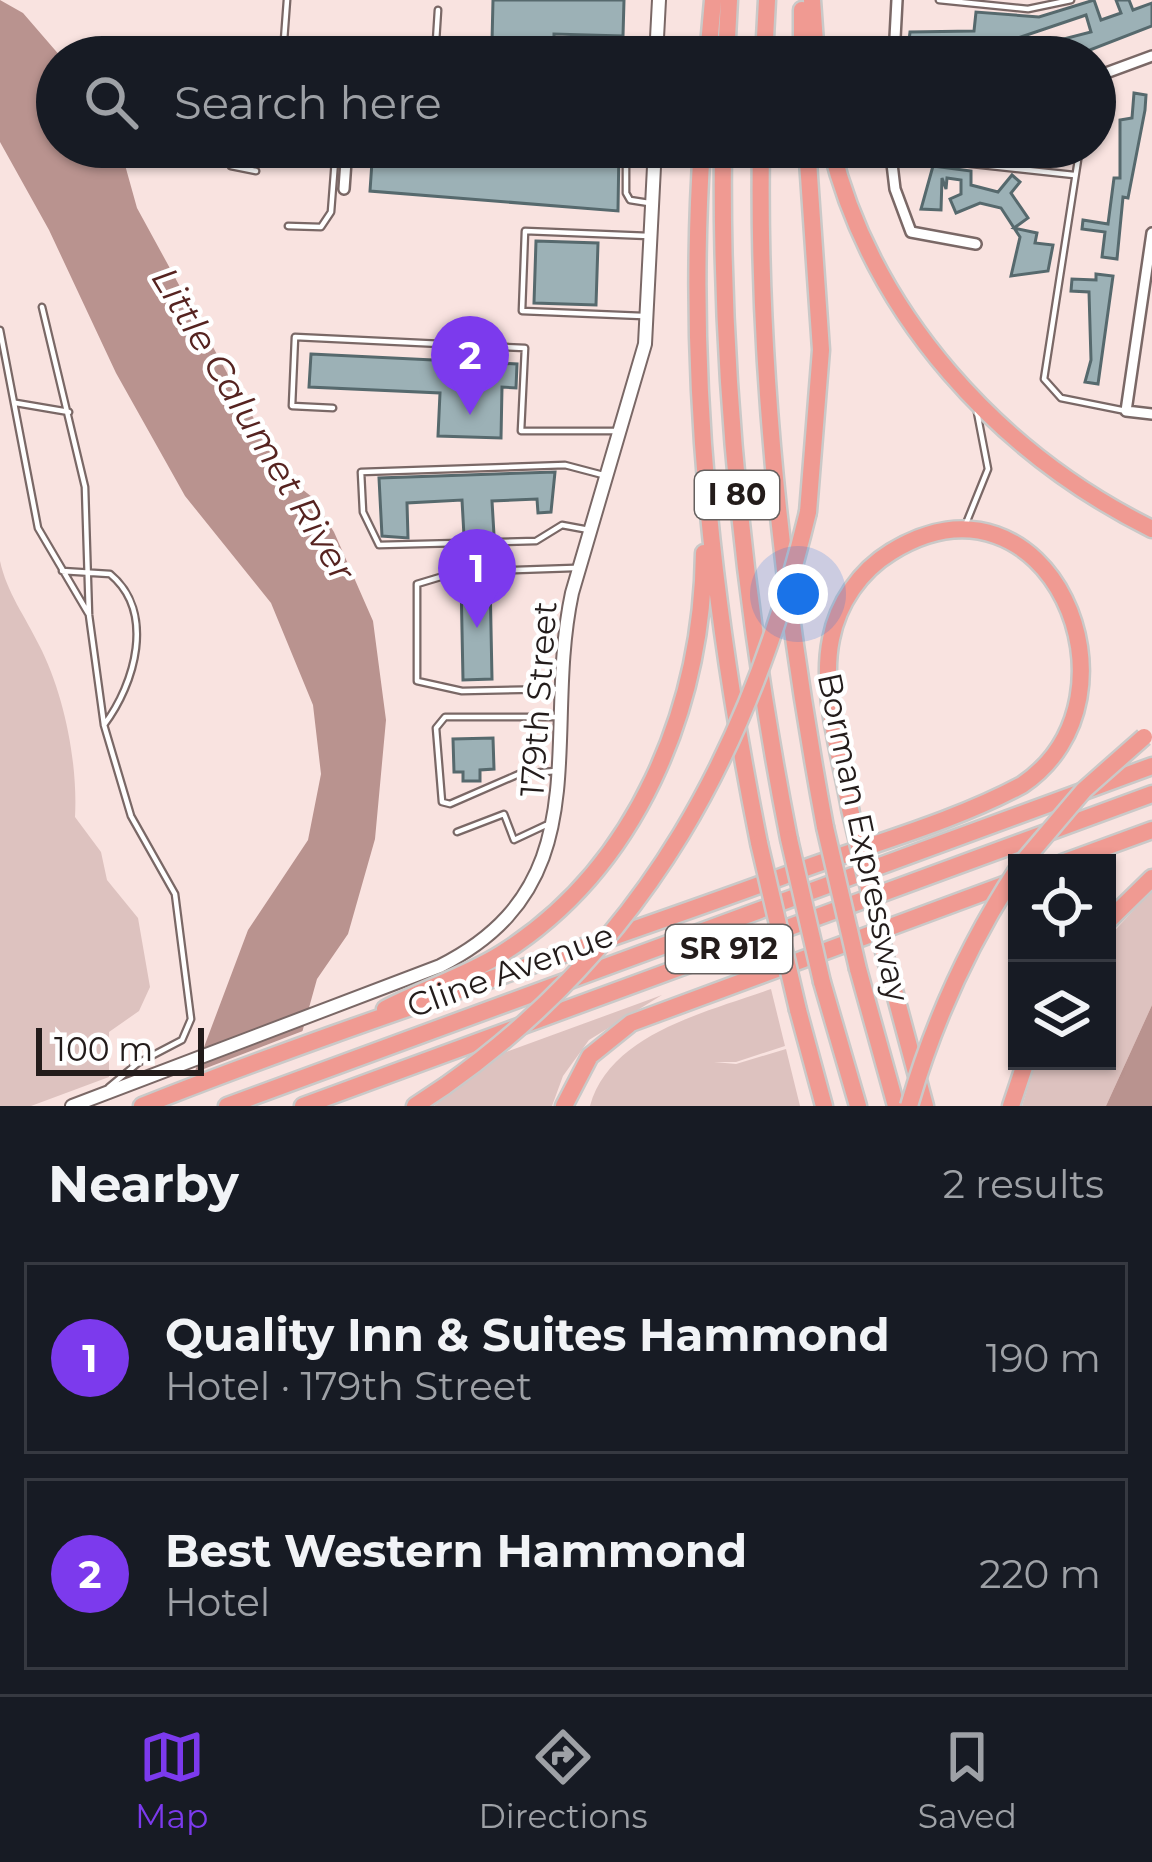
<!DOCTYPE html>
<meta charset="utf-8">
<style>
:root{--surface:#171b24;--page:#20242c;--text:#f1f3f6;--muted:#9ea1a6;--line:#363941;--accent:#7c3aed}
body{margin:0;font-family:Montserrat,sans-serif;background:var(--page);color:var(--text)}
.controls{position:absolute;right:36px;bottom:36px;display:grid;overflow:hidden;border-radius:0px;box-shadow:0 3px 9px #0004}
.controls button{width:108px;height:108px;display:grid;place-items:center;padding:0;border:0;border-bottom:3px solid var(--line);background:var(--surface);color:var(--text);font:60px sans-serif}
.scale{position:absolute;left:36px;bottom:30px;width:168px;box-sizing:border-box;padding-left:12px;border:6px solid #231c1b;border-top:0;font-size:33px;line-height:42px;white-space:nowrap;color:#231c1b;-webkit-text-stroke:9px #fff;paint-order:stroke}
.you{position:absolute;left:798px;top:594px;width:42px;height:42px;margin:-30px;border:9px solid #fff;border-radius:50%;background:#1a73e8;box-shadow:0 0 0 18px #1a73e833}
.badge{display:grid;place-items:center;width:78px;height:78px;border-radius:50%;background:var(--accent);color:#fff;font-size:39px;font-weight:700}
.pin{position:absolute;translate:-50% -99px;filter:drop-shadow(0 3px 6px #0008)}
.pin::after{content:'';position:absolute;top:63px;width:42px;height:36px;background:inherit;clip-path:polygon(0 0,100% 0,50% 100%)}
.list{margin:0;padding:0;list-style:none}
h2{display:flex;justify-content:space-between;align-items:center;height:156px;margin:0;padding:0 48px;font-size:51px}
h2 small{font-size:39px;font-weight:400;color:var(--muted)}
.list li{display:grid;grid-template-columns:78px 1fr auto;gap:36px;align-items:center;box-sizing:border-box;height:192px;margin:0 24px 24px;padding:0 24px;border:3px solid var(--line);border-radius:0px}
.list b{display:block;font-size:45px;white-space:nowrap}
.list p{margin:0;font-size:39px;white-space:nowrap;color:var(--muted)}
.list em{font-size:39px;font-style:normal;color:var(--muted)}
.icon{flex:none;width:66px;height:66px;fill:none;stroke:currentColor;stroke-width:2;stroke-linecap:round;stroke-linejoin:round}
.map{position:relative;flex:none;width:1152px;height:1106px;overflow:hidden}
.search{position:absolute;background:var(--surface);box-shadow:0 3px 9px #0004;left:36px;right:36px;top:36px;height:132px;display:flex;align-items:center;gap:30px;box-sizing:border-box;padding:0 42px;border-radius:66px;color:var(--muted);font-size:45px}
.sheet{height:588px;background:var(--surface)}
nav{display:flex;justify-content:space-around;align-items:center;box-sizing:border-box;height:168px;border-top:3px solid var(--line);background:var(--surface);font-size:33px;color:var(--muted)}
nav a{display:grid;justify-items:center;gap:6px}
nav .on{color:var(--accent)}
.map>svg:first-child{display:block}
</style>
<div class="map">
<svg width="1152" height="1106" viewBox="0 0 1152 1106">
<rect width="100%" height="100%" fill="#f9e3e0"/>
<path fill="#ddc2bf" d="M0,561c7,32 25,55 39,84 25,48 39,118 36,172l26,35 6,28 31,38 12,69 -11,24 -30,21v45l-78,29h-31z
M1152,890v115l-46,101h-84l14,-45h71v-122z
M771,989l14,57 -49,16h-22l22,2 50,-15 14,57h-210c20,-73 118,-94 181,-117z
M662,995l-73,45 -26,36 -11,30h-118l72,-54z"/>
<path fill="#b9938f" d="M0,0l23,13 38,44 -4,90h63l17,61 100,183 56,91 19,15 22,35 39,89 13,99 -11,119 -27,95 -31,45 -17,61 -108,39 56,-149 60,-90 13,-66 -8,-69 -42,-102 -86,-107 -69,-123 -67,-143 -49,-88z
M1152,1005v101h-46z"/>
<path fill="#f9e3e0" d="M308,1029l-6,77h-117l3,-31z"/>
<path fill="#9cb1b6" stroke="#56696d" stroke-width="3" d="M493,0h131l-1,36 -69,-2v10l-62,-2z
M1094,0l7,20 20,-7 -5,-13h13l4,10 19,-7v23l-80,31 -63,-4 82,-21 -5,-17 -86,29 4,13 -96,-8 2,-17 64,-1 2,-19 63,5z
M1134,93l12,2 -1,15 -17,88 -5,-1 -6,62 -15,-2 3,-25 -23,-3 1,-9 25,4 6,-46h6v-58l12,-2z
M373,147h246l-1,64 -248,-20z
M933,166l38,5v14l27,7 14,-17 8,7 -9,11 17,25 -14,10 23,5 -2,10 18,2 -5,26 -37,5 9,-39 -19,-29 -21,-5 -24,10 -6,-14 11,-5v-14l-14,-2 -1,11 -4,-11 -1,32 -20,-1z
M536,241l62,2 -2,62 -62,-2z
M1096,274l17,2 -15,108 -13,-2 6,-22 -2,-68 -18,-1 1,-12 24,1z
M311,354l206,10 -1,24 -14,-1 -1,51 -63,-2 2,-43 -131,-6z
M555,472l-4,40 -13,1 -1,-14 -45,2 2,34 -30,1 -2,-36 -55,3 1,35 -26,-2 -3,-58z
M490,578l2,101 -29,1 -2,-101z
M493,738l1,31 -14,1v11h-17v-9h-9l-1,-33z"/>
<g fill="none" stroke-linecap="round" stroke-linejoin="round">
<g stroke="#7a6866" stroke-width="9">
<path id="lane" d="M939,0l89,9 43,-9
M283,54l4,-54
M435,57l3,-47
M229,147l2,19 25,5
M626,147v46l4,7 19,3
M1080,147l-36,232 17,19 65,13
M890,155l184,20
M288,226l33,1 10,-15 5,-65
M42,307l43,180 4,128 15,110 27,91 44,78 16,125 -9,21 -44,23 -29,24
M643,316l-121,-5 3,-80 124,5
M0,330l38,198 50,85
M16,403l53,9
M333,408l-41,-2 3,-69 230,11 -4,83h96
M965,526l23,-57 -11,-57
M589,530l-27,-5 -26,16 -157,4 -16,-33 -2,-40 204,-7 38,10
M62,571l48,3c46,38 25,110 -6,151
M560,689l-98,2 -45,-10v-97l40,-12 117,-4
M556,771l-37,3 -69,30 -8,-2 -6,-74 9,-11h114
M457,832l47,-18 10,26 32,-15"/>
</g>
<g stroke="#7a6866" stroke-width="14">
<path id="street" d="M192,47l126,10
M894,57l3,-57
M1095,77l57,-21
M890,147l5,42 16,43 65,12
M344,189l3,-42
M1152,233l-26,178 26,3"/>
</g>
<g stroke="#7a6866" stroke-width="16">
<path id="secondary" d="M656,57l3,-57
M72,1106l368,-140c163,-82 101,-228 132,-373l73,-249 10,-197"/>
</g>
<g stroke="#cac9c8" stroke-width="21">
<path id="highway" d="M812,0l4,57
M708,57l5,-57
M726,57l3,-57
M764,57l3,-57
M802,57v-47
M702,147c-16,234 11,466 57,696
M723,147c-3,233 21,463 66,692
M761,147c-4,229 22,455 64,680
M807,147l14,203 -13,162
M831,147c42,169 168,306 321,382
M1062,863l90,-33
M1107,922l45,-44
M887,964l38,142
M858,969l38,137
M822,982l36,124
M385,1009c38,-20 79,-32 116,-55 137,-86 201,-246 203,-401
M798,1010l26,96
M142,1106c214,-85 434,-153 650,-233 75,-28 159,-50 230,-88 130,-88 26,-330 -131,-233 -31,19 -53,51 -60,87 -11,53 10,117 19,170
M227,1106l925,-340
M303,1106l849,-312
M415,1106l30,-20
M564,1106l26,-50 41,-33 386,-143
M1011,1106l15,-45"/>
</g>
<use href="#lane" stroke="#fff" stroke-width="4.5"/>
<use href="#street" stroke="#fff" stroke-width="9"/>
<use href="#secondary" stroke="#fff" stroke-width="12"/>
<use href="#highway" stroke="#f09a92" stroke-width="16"/>
<g stroke="#cac9c8" stroke-width="21" stroke-linecap="butt">
<path id="highway-bridge" d="M850,809l37,155
M825,827l33,142
M789,839l33,143
M759,843l39,167
M1022,863l62,-73 60,-53
M445,1086c203,-143 306,-338 363,-574
M909,1106c25,-86 59,-161 108,-236"/>
</g>
<use href="#highway-bridge" stroke="#f09a92" stroke-width="16"/>
</g>
<g text-anchor="middle" stroke-width="9" stroke-linejoin="round" paint-order="stroke">
<g fill="#fff" stroke="#65605f" stroke-width="3">
<rect x="695" y="471" width="84" height="48" rx="9"/>
<rect x="666" y="925" width="126" height="48" rx="9"/>
</g>
<g font-size="30" font-weight="bold" fill="#231c1b">
<text x="737" y="505">I 80</text>
<text x="729" y="959">SR 912</text>
</g>
<g font-size="33" fill="#231c1b" stroke="#fff">
<text transform="translate(538 699) rotate(-86)" y="12">179th Street</text>
<text transform="translate(864 837) rotate(78)" y="12">Borman Expressway</text>
<text transform="translate(510 970) rotate(-20)" y="12">Cline Avenue</text>
</g>
<g font-size="36" font-style="italic" fill="#562320" stroke="#fff">
<text transform="translate(254 424) rotate(59)" y="13">Little Calumet River</text>
</g>
</g>
</svg>
<div class="controls">
<button><svg class="icon" aria-label="locate" viewBox="0 0 24 24"><circle cx="12" cy="12" r="6"/><path d="M12 2v4M12 18v4M2 12h4M18 12h4"/></svg></button>
<button><svg class="icon" aria-label="layers" viewBox="0 0 24 24"><path d="M12 4l9 5-9 5-9-5zM3 14l9 5 9-5"/></svg></button>
</div>
<div class="scale">100 m</div>
<div class="you"></div>
<div class="pin badge" style="left:477px;top:628px">1</div>
<div class="pin badge" style="left:470px;top:415px">2</div>
<div class="search"><svg class="icon" aria-label="search" viewBox="0 0 24 24"><circle cx="10" cy="10" r="6"/><path d="M15 15l6 6"/></svg>Search here</div>
</div>
<section class="sheet">
<h2>Nearby<small>2 results</small></h2>
<ul class="list">
<li><span class="badge">1</span><div><b>Quality Inn &amp; Suites Hammond</b><p>Hotel · 179th Street</p></div><em>190 m</em></li>
<li><span class="badge">2</span><div><b>Best Western Hammond</b><p>Hotel</p></div><em>220 m</em></li>
</ul>
</section>
<nav>
<a class="on"><svg class="icon" aria-label="map" viewBox="0 0 24 24"><path d="M3 6l6-2 6 2 6-2v14l-6 2-6-2-6 2zM9 4v14M15 6v14"/></svg>Map</a>
<a><svg class="icon" aria-label="directions" viewBox="0 0 24 24"><path d="M12 3l9 9-9 9-9-9zM9 14v-3h6M13 9l2 2-2 2"/></svg>Directions</a>
<a><svg class="icon" aria-label="saved" viewBox="0 0 24 24"><path d="M7 4h10v16l-5-4-5 4z"/></svg>Saved</a>
</nav>
